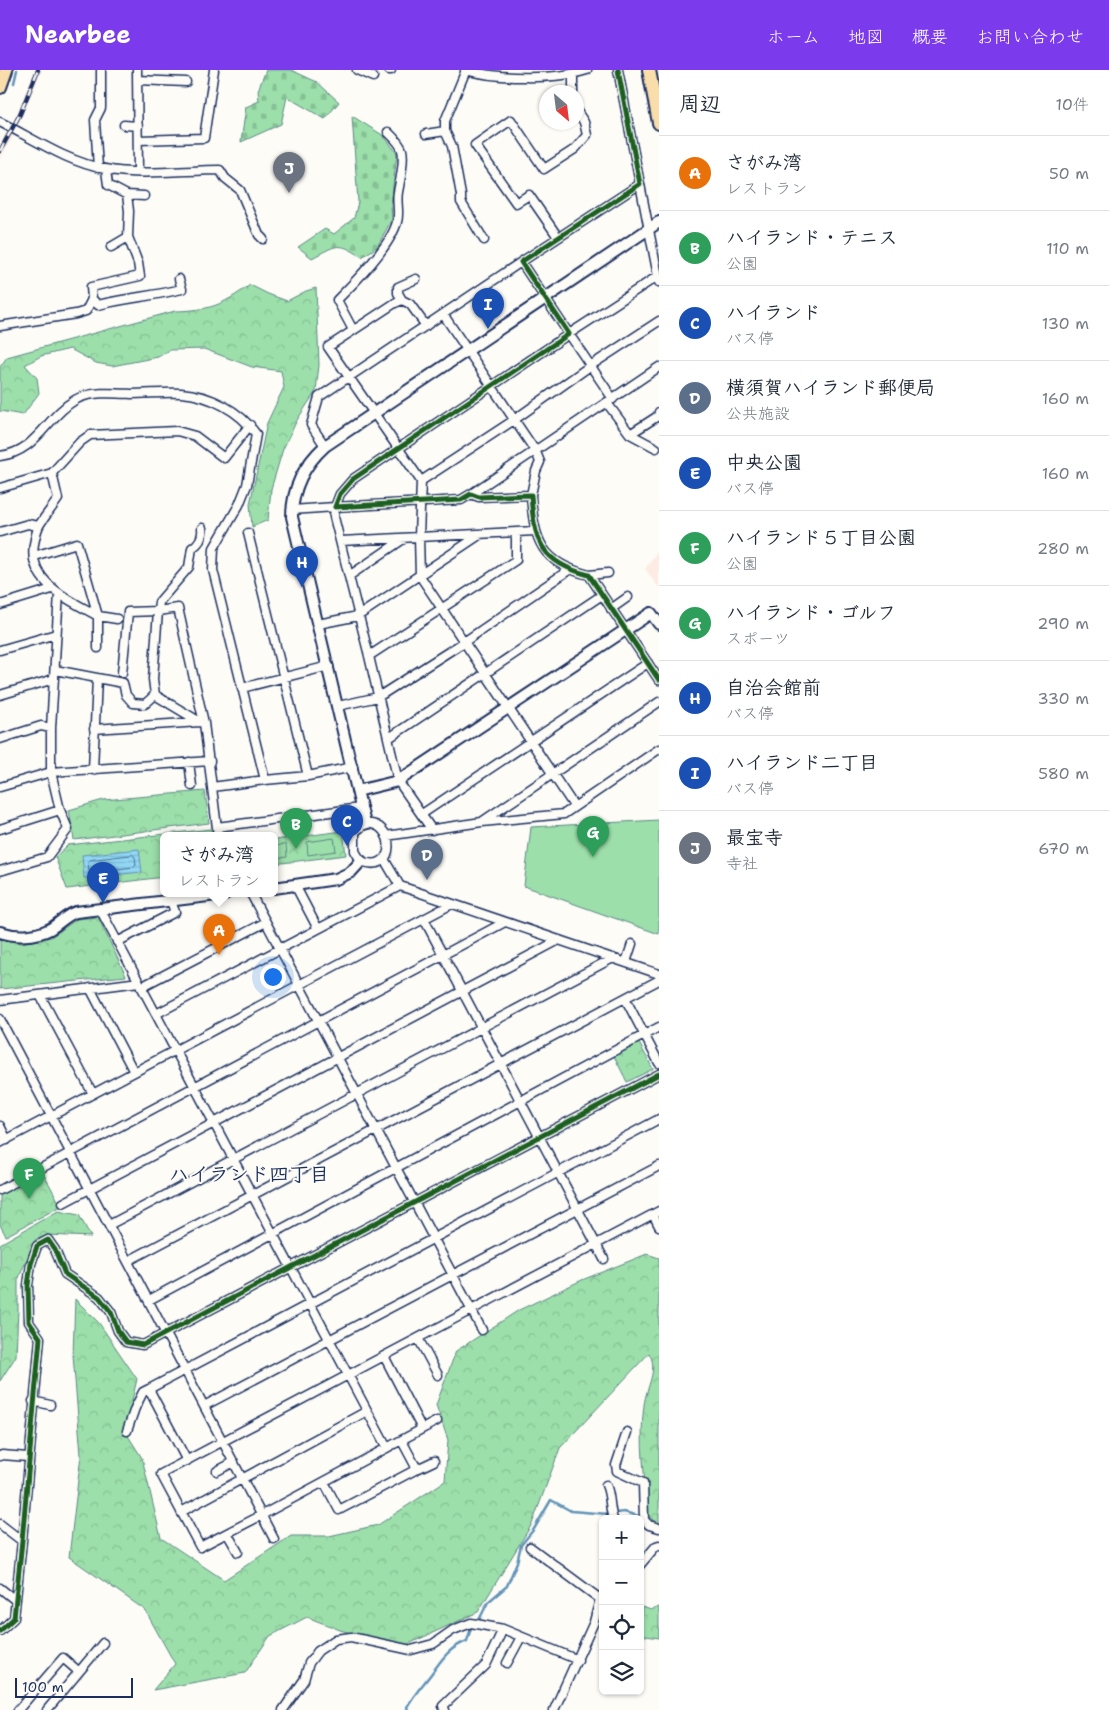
<!DOCTYPE html>
<html lang="ja">
<meta charset="utf-8">
<style>
:root{--surface:#fff;--page:#f2f2f3;--text:#1f2937;--muted:#747a83;--line:#e0e1e3;--accent:#7c3aed}
body{margin:0;font-family:"Shantell Sans","Klee One",sans-serif;background:var(--page);color:var(--text)}
.controls{position:absolute;right:15px;bottom:15px;display:grid;overflow:hidden;border-radius:8px;box-shadow:0 1px 4px #0004}
.controls button{width:45px;height:45px;display:grid;place-items:center;padding:0;border:0;border-bottom:1px solid var(--line);background:var(--surface);color:var(--text);font:25px sans-serif}
.compass{position:absolute;left:539px;top:15px;width:45px;height:45px;border-radius:50%;background:var(--surface);box-shadow:0 1px 4px #0004;rotate:152deg}
.scale{position:absolute;left:15px;bottom:12px;width:118px;box-sizing:border-box;padding-left:5px;border:2px solid #1b2f5e;border-top:0;font-size:14px;line-height:18px;white-space:nowrap;color:#1b2f5e;-webkit-text-stroke:4px #fdfcf7;paint-order:stroke}
.you{position:absolute;left:272px;top:906px;width:18px;height:18px;margin:-12px;border:4px solid #fff;border-radius:50%;background:#1a73e8;box-shadow:0 0 0 8px #1a73e833}
.badge{display:grid;place-items:center;width:32px;height:32px;border-radius:50%;background:var(--accent);color:#fff;font-size:16px;font-weight:700}
.pin{position:absolute;translate:-50% -41px;filter:drop-shadow(0 1px 2px #0008)}
.pin::after{content:'';position:absolute;top:26px;width:18px;height:15px;background:inherit;clip-path:polygon(0 0,100% 0,50% 100%)}
.popup{position:absolute;left:160px;top:762px;width:118px;height:65px;box-sizing:border-box;display:grid;place-content:center;border-radius:8px;background:var(--surface);filter:drop-shadow(0 1px 4px #0005);font-size:16px;white-space:nowrap;color:var(--muted)}
.popup b{font-size:19px;color:var(--text)}
.popup::after{content:'';position:absolute;left:50%;top:100%;margin-left:-10px;border:10px solid transparent;border-top-color:var(--surface)}
.list{margin:0;padding:0;list-style:none}
h2{display:flex;justify-content:space-between;align-items:center;height:65px;margin:0;padding:0 20px;font-size:21px}
h2 small{font-size:16px;font-weight:400;color:var(--muted)}
.list li{display:grid;grid-template-columns:32px 1fr auto;gap:15px;align-items:center;box-sizing:border-box;height:75px;padding:0 20px;border-top:1px solid var(--line)}
.list b{display:block;font-size:19px;white-space:nowrap}
.list p{margin:0;font-size:16px;white-space:nowrap;color:var(--muted)}
.list em{font-size:16px;font-style:normal;color:var(--muted)}
.icon{flex:none;width:28px;height:28px;fill:none;stroke:currentColor;stroke-width:2;stroke-linecap:round;stroke-linejoin:round}
.map{position:relative;flex:none;width:659px;height:1640px;overflow:hidden}
header{display:flex;align-items:center;gap:30px;box-sizing:border-box;height:70px;padding:0 25px;background:var(--accent);color:#fff}
header strong{font-size:24px}
nav{display:flex;gap:28px;margin-inline-start:auto;font-size:18px}
main{display:flex}
aside{flex:1;background:var(--surface)}
.map>svg:first-child{display:block}
</style>
<header>
<strong>Nearbee</strong>
<nav><a>ホーム</a><a>地図</a><a>概要</a><a>お問い合わせ</a></nav>
</header>
<main>
<div class="map">
<svg width="659" height="1640" viewBox="0 0 659 1640">
<defs>
<pattern id="forest-crowns" width="20" height="18" patternUnits="userSpaceOnUse" patternTransform="scale(1.25)"><rect width="20" height="18" fill="#9cdfaa"/><path d="M2 6a3 3 0 1 1 6 0M12 15a3 3 0 1 1 6 0" fill="none" stroke="#86c095"/></pattern>
<pattern id="cemetery-stones" width="16" height="16" patternUnits="userSpaceOnUse" patternTransform="scale(1.25)"><rect width="16" height="16" fill="#9cdfaa"/><path d="M2 7V4a2 2 0 0 1 4 0v3zM10 15v-3a2 2 0 0 1 4 0v3z" fill="#86c095"/></pattern>
<pattern id="water-rules" width="6" height="5" patternUnits="userSpaceOnUse" patternTransform="scale(1.25)"><rect width="6" height="5" fill="#91d6f3"/><path d="M0 2.5h6" fill="none" stroke="#7cb8d3"/></pattern>
</defs>
<rect width="100%" height="100%" fill="#fdfcf7"/>
<filter id="ink" filterUnits="userSpaceOnUse"><feTurbulence type="fractalNoise" baseFrequency=".02" numOctaves="2"/><feDisplacementMap in="SourceGraphic" scale="10" xChannelSelector="R" yChannelSelector="G"/><feConvolveMatrix kernelMatrix="1 2 1 2 8 2 1 2 1" color-interpolation-filters="sRGB"/></filter>
<g filter="url(#ink)">
<path fill="#fdece3" d="M35,0h7l-25,57 -5,-2z
M8,59l7,4 -15,26v-15z
M659,479v39l-14,-19z"/>
<path fill="url(#forest-crowns)" stroke="#5c8784" d="M250,215l18,9 19,7 19,-10 10,-3 3,77 -3,26 -19,29 -14,29 -12,40 -3,31 -16,7 -2,-23 17,-81 17,-36 -3,-16 -29,-4 -48,-18 -34,1 -12,7 -46,9 -16,-3 -26,-14 -29,7 -16,9 12,13 2,15 -16,22 -23,-4v-44l7,-10 168,-46c35,-1 46,-5 75,-26z
M205,721l4,32 -135,17 -5,-30 34,-10z
M211,759l1,7h-48v41l-97,12 -12,-32 13,-12z
M343,761l3,24 -72,9v-24z
M98,847l28,59 -126,13v-50l21,4 30,-6 26,-18z
M639,973l14,26 -26,13 -13,-26z
M42,1101l19,35 -55,30 -6,-11v-32z
M58,1141l21,4 12,22 -44,-2 -12,5 -17,40v29l-2,47 -16,25v-137z
M647,1184l12,4v265l-5,-2 -6,-6c-3,-36 -9,-74 -4,-110 2,-18 15,-35 5,-52l-89,95 -28,76 -54,88 -76,35 -62,-17 -33,-13 -37,19 -25,37 -92,17 22,-26 -30,-54 -76,-53 12,-102 -8,-100 2,-56 24,24 38,56 -12,52 17,27 19,80 63,42 67,-44h38l49,-11 67,-44 3,-41 -12,-35 20,-54 63,-41 63,-30z
M642,1537l9,3 8,-3v31l-19,-3z"/>
<path fill="url(#cemetery-stones)" stroke="#5c8784" d="M266,0h25l26,12 22,20 -14,17 -38,-22 -6,27 -40,18 5,-35 13,-6 -1,-11z
M352,46l32,20 13,17 -6,51 1,15 -15,28 -15,10c-24,-16 -25,-12 -50,1l-14,-11 27,-18 9,5 20,-16 4,-16z"/>
<path fill="#9cdfaa" stroke="#5c8784" d="M659,750v114l-135,-48 7,-59z
M334,768l2,13 -28,4 -1,-13z
M286,774l1,13 -13,2v-13z"/>
<path fill="url(#water-rules)" stroke="#6293b7" d="M139,779l3,23 -58,6 -2,-23z"/>
<g fill="none" stroke-linecap="round" stroke-linejoin="round">
<path stroke="#4a729a" stroke-width="1" d="M133,785l2,2 1,8 -2,2 -43,5 -2,-1 -1,-9 2,-2z"/>
<path stroke="#6293b7" stroke-width="2.5" d="M14,13l3,-13
M408,1640l-1,-3c6,-11 13,-19 21,-29 13,-16 18,-29 39,-37l4,-13 7,-6 10,-20 19,-16 10,-24 4,-17 13,-16 17,-29 20,11 37,3 16,-2 18,5"/>
<g stroke="#1b2f5e" stroke-width="11">
<path id="minor" d="M137,0l1,102
M357,0l16,7
M389,0h2
M465,0c32,9 90,10 122,0
M466,0l-21,51v10l7,15 9,49v7l23,38
M618,0l22,114 -119,78 48,72 -216,145 -13,15 -5,13 126,-7 10,-6 8,3 52,-2c3,46 10,68 58,80l70,105
M573,5v17
M137,10l49,2
M0,52c34,17 67,40 105,47 33,7 81,1 115,1l5,8 15,12 19,45 4,4
M124,55l14,1
M426,64l19,-3
M139,70l65,-2 10,-68
M98,98l-3,-48 6,-12v-38
M106,100l2,15 19,10 17,1
M640,114l18,92
M558,167l-29,-42 -13,8 -41,-58 36,-25 33,49 31,-20 12,-14 -3,-13 -8,-12
M111,177l17,-10
M92,229l6,6c28,-7 56,-9 84,-16l-3,-10
M402,230l-4,-7v-6l18,-8
M443,244l93,138 4,10 -4,9 -5,24
M0,256l76,-12 10,-3 6,-12 -1,-12 49,-11 -2,-13 -10,-26 1,-26 -2,-16
M426,256l-16,-22 -8,-4 -7,3 -67,44 93,134 -2,56 1,39 154,230
M353,260l-16,-30c18,-18 53,-53 60,-78 3,-9 -1,-20 1,-30 2,-11 7,-32 4,-42 -2,-7 -9,-13 -14,-18
M613,329l-44,-65 89,-58 1,6
M607,333l23,31 28,-18 1,-4
M630,364l26,14
M325,376l-14,-21 8,-28 202,-135
M0,386c37,-4 46,-39 75,-56 15,-9 39,-7 56,-6 17,0 34,-2 50,-1 29,2 59,18 75,41l-9,51 -8,20 -25,43 -1,22 52,210 43,-4 45,-9
M52,403l6,26c-6,9 -13,17 -18,25 -3,5 -4,10 -5,15 -11,42 33,60 63,77v32
M421,411l93,-61 76,-54 69,-45
M0,418l52,-15 28,-31 10,-7 87,-4 18,5 29,22 26,-33
M471,424l188,-127
M292,440l43,-3 -1,10 35,139 29,125 34,49
M0,462l28,-8 10,2
M248,463l60,243
M341,471l194,-10
M34,486l43,-13 21,73 19,3
M589,505l19,-2
M349,506l56,-38
M0,535l52,-16
M611,539l17,-12
M318,554l40,-8 123,-82
M0,580l56,-16
M369,586l147,-96v-27
M55,600l68,13 3,12 7,8 12,1 10,-9 45,27
M122,603l6,-61 30,-1 1,-9 30,-35 3,-19c8,-5 11,-12 10,-20
M242,618l87,-22
M0,625l54,-16
M155,625l-2,-16 5,-68 20,-3 26,115 14,113
M338,636l40,-9 86,-55 105,-72
M94,659l106,-7
M389,668l213,-143
M0,669l41,-13 10,2
M189,692l3,24
M93,700l4,-92
M0,717l51,-15 159,-11
M212,717l53,-7
M422,744l226,-151
M483,751l176,-119
M365,754c31,-4 33,52 -4,37l-6,-10v-19z
M217,757l143,-19
M0,759l60,-19
M386,766l96,-14 82,-8 95,-65
M384,789l16,27 259,88
M0,801l47,-14 21,-28 -8,-19 -9,-38v-44l8,-135
M295,815l23,44
M251,824l231,436
M100,839l287,539
M424,849l180,340
M117,872l58,-30 -3,-8
M626,892l6,-18
M141,917l125,-65
M90,918l44,84
M40,925l53,99
M625,928l34,65
M0,930l139,-18
M156,944l244,-128
M0,949l274,520
M0,1056l7,14
M0,1073l452,-239
M0,1120l505,-268
M63,1133l496,-263
M653,1144l6,12
M109,1155l504,-267
M128,1191l531,-281
M149,1230l510,-273
M418,1268l20,37
M384,1286l38,73 -160,86 -62,32 -39,-73 223,-118 275,-145
M33,1331l17,4
M204,1336l455,-240
M422,1359l15,-8
M127,1361l8,-23 8,-16 6,-3
M627,1362l-11,33 1,6 26,12 1,37 5,5 10,3
M0,1386l2,-1 26,2
M187,1391l-38,-72 510,-270
M417,1399l17,-8
M217,1401l17,-9
M324,1412l15,28 78,-41 -15,-28
M606,1415c5,11 3,22 7,34
M181,1442l186,-101
M0,1454l22,17
M227,1463l11,19
M530,1477l70,52
M640,1495l16,-19 3,-1
M0,1518l15,12
M0,1561l14,-13 8,-77 18,-203 -11,-16 -1,-37 3,-21 6,-18 11,-6 7,10 10,24 34,23 12,15 7,19 8,11 17,3 516,-271
M507,1593l14,-26
M18,1640l45,-52 15,13
M47,1640l56,-67
M283,1640l21,-30 5,-17 9,-12 18,-12 15,-2 60,13 22,-6 20,-14 18,-7 32,6 75,31
M445,1640l-2,-4 43,-41 17,-36
M554,1640l40,-88 6,-23 3,-4"/>
</g>
<g stroke="#1b2f5e" stroke-width="14">
<path id="tertiary" d="M357,721l41,-10 253,-168 8,11
M365,754l-73,-307c0,-28 12,-52 33,-71l334,-224
M274,818l62,-9 15,-7 10,-11
M0,862c15,5 35,5 50,-3 9,-5 16,-14 26,-17l149,-18"/>
</g>
<g stroke="#1b2f5e" stroke-width="16">
<path id="primary" d="M649,0l10,53"/>
</g>
<g stroke="#1b2f5e" stroke-width="16">
<path id="trunk" d="M0,17l6,-17"/>
</g>
<use href="#minor" stroke="#fdfcf7" stroke-width="8"/>
<use href="#tertiary" stroke="#fdfcf7" stroke-width="10"/>
<use href="#primary" stroke="#f9deab" stroke-width="12"/>
<use href="#trunk" stroke="#f9deab" stroke-width="12"/>
<g stroke="#1b2f5e" stroke-width="4.5">
<path id="rail" d="M0,81l20,-37 18,-44"/>
</g>
<use href="#rail" stroke="#fdfcf7" stroke-width="2.5" stroke-dasharray="8" stroke-linecap="butt"/>
<g stroke="#fdfcf7" stroke-width="8">
<path id="cycleway" d="M618,0l22,114 -119,78 48,72 -216,145 -13,15 -5,13 126,-7 10,-6 8,3 52,-2c3,46 10,68 58,80l70,105
M0,1561l14,-13 8,-77 18,-203 -11,-16 -1,-37 3,-21 6,-18 11,-6 7,10 10,24 34,23 12,15 7,19 8,11 17,3 516,-271"/>
</g>
<use href="#cycleway" stroke="#1b5e20" stroke-width="5"/>
</g>
</g>
<g text-anchor="middle" stroke-width="4" stroke-linejoin="round" paint-order="stroke">
<g font-size="20" font-weight="bold" fill="#1b2f5e" stroke="#fdfcf7">
<text x="249" y="1111">ハイランド四丁目</text>
</g>
</g>
</svg>
<div class="controls">
<button>+</button>
<button>−</button>
<button><svg class="icon" aria-label="locate" viewBox="0 0 24 24"><circle cx="12" cy="12" r="6"/><path d="M12 2v4M12 18v4M2 12h4M18 12h4"/></svg></button>
<button><svg class="icon" aria-label="layers" viewBox="0 0 24 24"><path d="M12 4l9 5-9 5-9-5zM3 14l9 5 9-5"/></svg></button>
</div>
<svg class="compass" viewBox="-18 -18 36 36"><path d="M0-13l5 13h-10z" fill="#e53935"/><path d="M0 13l5-13h-10z" fill="#747a83"/></svg>
<div class="scale">100 m</div>
<div class="you"></div>
<div class="pin badge" style="left:219px;top:885px;background:#e8710a">A</div>
<div class="popup"><b>さがみ湾</b>レストラン</div>
<div class="pin badge" style="left:296px;top:779px;background:#2e9e5b">B</div>
<div class="pin badge" style="left:347px;top:776px;background:#1a4fb4">C</div>
<div class="pin badge" style="left:427px;top:810px;background:#5c6f8a">D</div>
<div class="pin badge" style="left:103px;top:833px;background:#1a4fb4">E</div>
<div class="pin badge" style="left:29px;top:1129px;background:#2e9e5b">F</div>
<div class="pin badge" style="left:593px;top:787px;background:#2e9e5b">G</div>
<div class="pin badge" style="left:302px;top:517px;background:#1a4fb4">H</div>
<div class="pin badge" style="left:488px;top:259px;background:#1a4fb4">I</div>
<div class="pin badge" style="left:289px;top:123px;background:#6b7280">J</div>
</div>
<aside>
<h2>周辺<small>10件</small></h2>
<ul class="list">
<li><span class="badge" style="background:#e8710a">A</span><div><b>さがみ湾</b><p>レストラン</p></div><em>50 m</em></li>
<li><span class="badge" style="background:#2e9e5b">B</span><div><b>ハイランド・テニス</b><p>公園</p></div><em>110 m</em></li>
<li><span class="badge" style="background:#1a4fb4">C</span><div><b>ハイランド</b><p>バス停</p></div><em>130 m</em></li>
<li><span class="badge" style="background:#5c6f8a">D</span><div><b>横須賀ハイランド郵便局</b><p>公共施設</p></div><em>160 m</em></li>
<li><span class="badge" style="background:#1a4fb4">E</span><div><b>中央公園</b><p>バス停</p></div><em>160 m</em></li>
<li><span class="badge" style="background:#2e9e5b">F</span><div><b>ハイランド５丁目公園</b><p>公園</p></div><em>280 m</em></li>
<li><span class="badge" style="background:#2e9e5b">G</span><div><b>ハイランド・ゴルフ</b><p>スポーツ</p></div><em>290 m</em></li>
<li><span class="badge" style="background:#1a4fb4">H</span><div><b>自治会館前</b><p>バス停</p></div><em>330 m</em></li>
<li><span class="badge" style="background:#1a4fb4">I</span><div><b>ハイランド二丁目</b><p>バス停</p></div><em>580 m</em></li>
<li><span class="badge" style="background:#6b7280">J</span><div><b>最宝寺</b><p>寺社</p></div><em>670 m</em></li>
</ul>
</aside>
</main>
